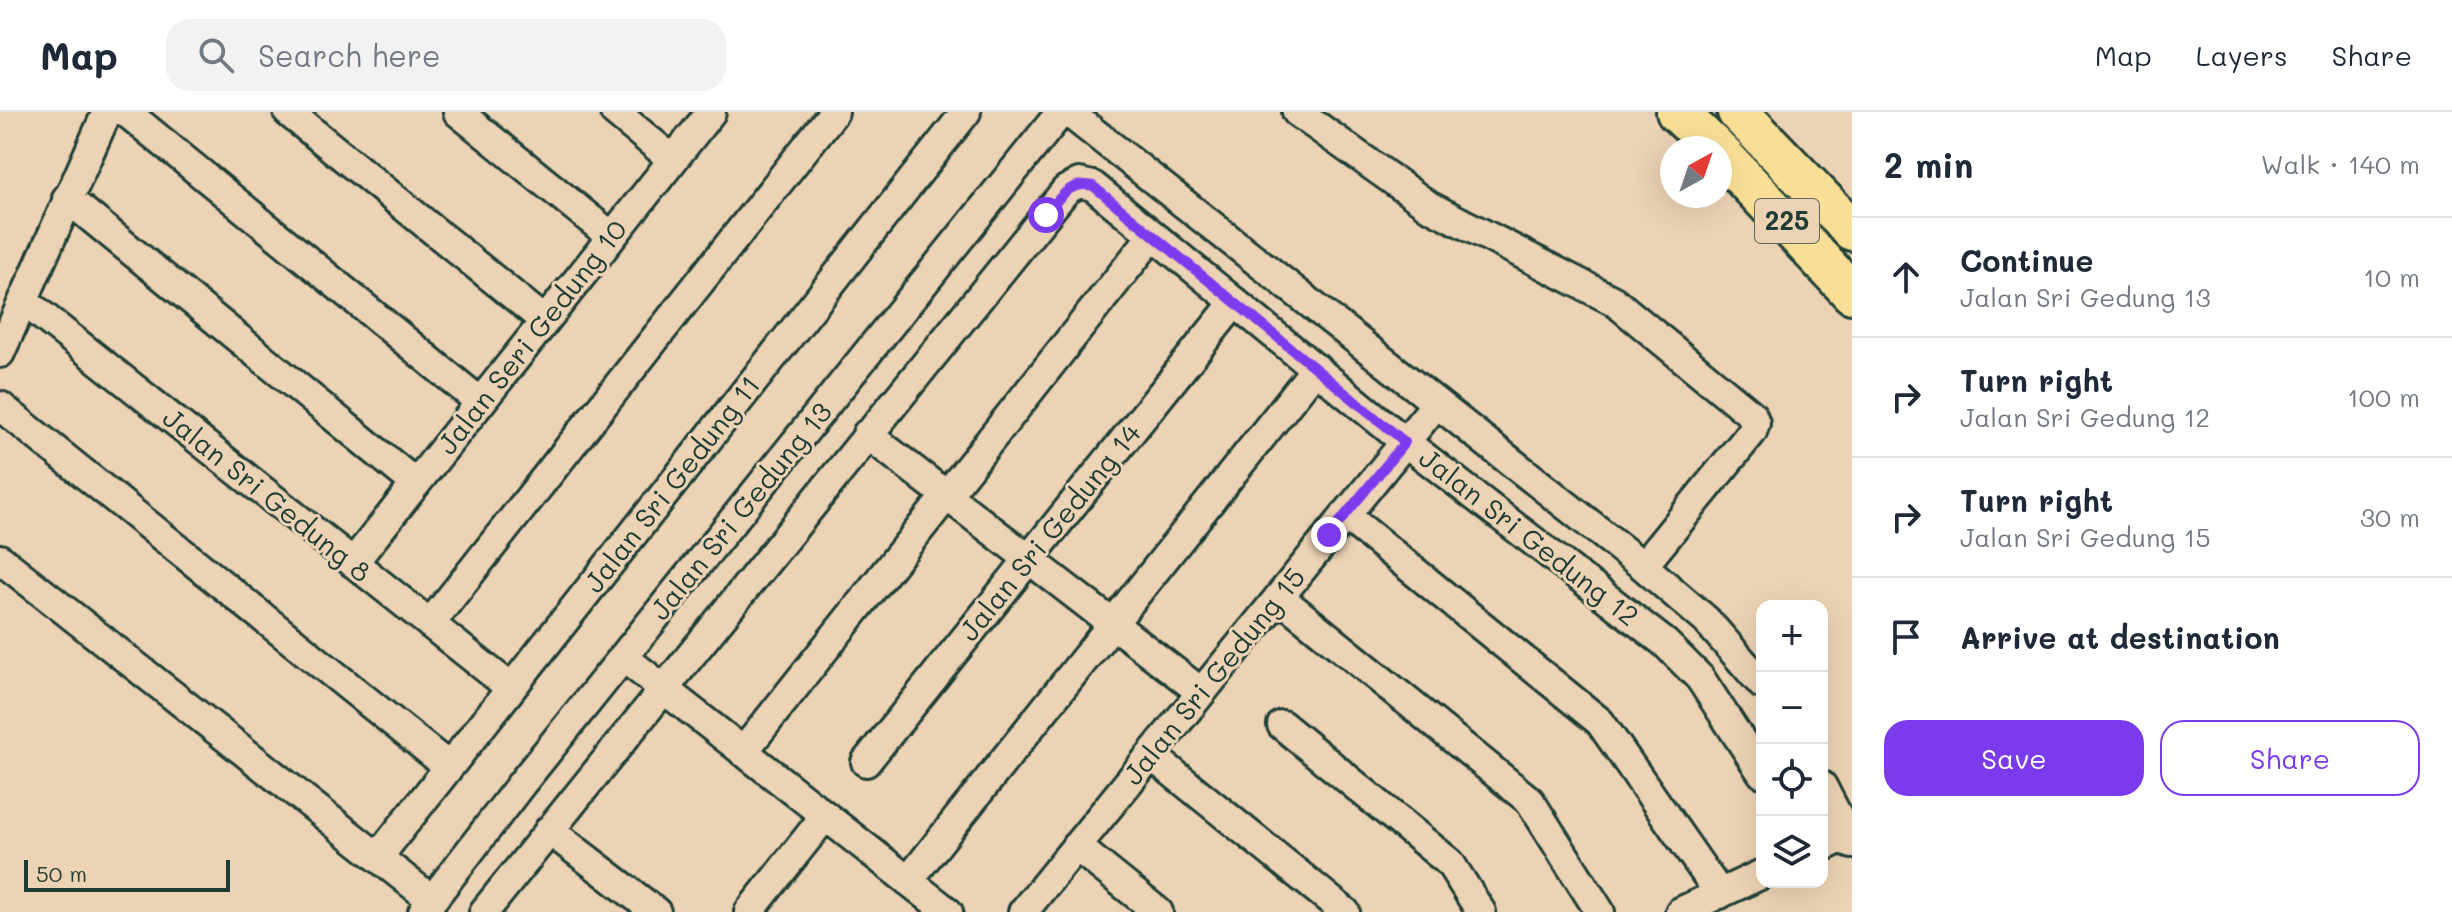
<!DOCTYPE html>
<meta charset="utf-8">
<style>
:root{--surface:#fff;--page:#f2f2f3;--text:#1f2937;--muted:#747a83;--line:#e0e1e3;--accent:#7c3aed}
body{margin:0;font-family:Mali,sans-serif;background:var(--page);color:var(--text)}
.controls{position:absolute;right:24px;bottom:24px;display:grid;overflow:hidden;border-radius:16px;box-shadow:0 8px 32px #0002}
.controls button{width:72px;height:72px;display:grid;place-items:center;padding:0;border:0;border-bottom:2px solid var(--line);background:var(--surface);color:var(--text);font:40px sans-serif}
.compass{position:absolute;left:1660px;top:24px;width:72px;height:72px;border-radius:50%;background:var(--surface);box-shadow:0 8px 32px #0002;rotate:40deg}
.scale{position:absolute;left:24px;bottom:20px;width:206px;box-sizing:border-box;padding-left:8px;border:4px solid #1f3d34;border-top:0;font-size:22px;line-height:28px;white-space:nowrap;color:#1f3d34;-webkit-text-stroke:6px #edd3b5;paint-order:stroke}
.stop{position:absolute;width:24px;height:24px;margin:-18px;border:6px solid #7c3aed;border-radius:50%;background:#fff}
.stop.end{background:#7c3aed;border-color:#fff;box-shadow:0 2px 8px #0008}
.list{margin:0;padding:0;list-style:none}
h2{display:flex;justify-content:space-between;align-items:center;height:104px;margin:0;padding:0 32px;font-size:34px}
h2 small{font-size:26px;font-weight:400;color:var(--muted)}
.list li{display:grid;grid-template-columns:52px 1fr auto;gap:24px;align-items:center;box-sizing:border-box;height:120px;padding:0 32px;border-top:2px solid var(--line)}
.list b{display:block;font-size:30px;white-space:nowrap}
.list p{margin:0;font-size:26px;white-space:nowrap;color:var(--muted)}
.list em{font-size:26px;font-style:normal;color:var(--muted)}
.actions{display:flex;gap:16px;padding:24px 32px}
.actions a{flex:1;padding:18px 0;border:2px solid var(--accent);border-radius:24px;text-align:center;font-size:28px;color:var(--accent)}
.actions .main{background:var(--accent);color:#fff}
.icon{flex:none;width:44px;height:44px;fill:none;stroke:currentColor;stroke-width:2;stroke-linecap:round;stroke-linejoin:round}
.map{position:relative;flex:none;width:1852px;height:800px;overflow:hidden}
header{display:flex;align-items:center;gap:48px;box-sizing:border-box;height:112px;padding:0 40px;background:var(--surface);border-bottom:2px solid var(--line)}
header strong{font-size:38px}
nav{display:flex;gap:44px;margin-inline-start:auto;font-size:28px}
.search{width:560px;height:72px;background:var(--page);display:flex;align-items:center;gap:20px;box-sizing:border-box;padding:0 28px;border-radius:24px;color:var(--muted);font-size:30px}
main{display:flex}
aside{flex:1;background:var(--surface)}
.map>svg:first-child{display:block}
</style>
<header>
<strong>Map</strong>
<div class="search"><svg class="icon" aria-label="search" viewBox="0 0 24 24"><circle cx="10" cy="10" r="6"/><path d="M15 15l6 6"/></svg>Search here</div>
<nav><a>Map</a><a>Layers</a><a>Share</a></nav>
</header>
<main>
<div class="map">
<svg width="1852" height="800" viewBox="0 0 1852 800">
<rect width="100%" height="100%" fill="#edd3b5"/>
<filter id="ink" filterUnits="userSpaceOnUse"><feTurbulence type="fractalNoise" baseFrequency=".0125" numOctaves="2"/><feDisplacementMap in="SourceGraphic" scale="16" xChannelSelector="R" yChannelSelector="G"/><feConvolveMatrix kernelMatrix="1 2 1 2 8 2 1 2 1" color-interpolation-filters="sRGB"/></filter>
<g filter="url(#ink)">
<g fill="none" stroke-linecap="round" stroke-linejoin="round">
<g stroke="#1f3d34" stroke-width="34">
<path id="minor" d="M126,0l354,290
M288,0l257,209
M458,0l153,124
M615,0l58,48
M1068,0l575,454 63,54 56,64
M1297,0l132,94 185,95 138,114 3,8 -3,9 -109,134
M67,86l349,286
M24,189l487,387
M0,241l107,-241
M0,294l449,361
M867,322l334,258
M1345,403l255,207 120,172
M0,447l432,341
M353,451l358,-451
M1279,485l251,204 70,111
M430,512l404,-512
M623,545l325,255
M1282,613l168,138 31,49
M743,640l410,-517
M1151,643l194,157
M866,650l369,-460
M1822,674l30,58
M549,718l107,82
M1076,734l82,66
M1822,735l26,-12
M378,745l588,-745
M908,769l408,-513
M423,800l99,-129 539,-671
M484,800l582,-722 13,-7 14,3 312,256 260,201 35,35 62,95
M749,800l76,-96
M1023,800l413,-508
M1680,800l82,-38"/>
</g>
<g stroke="#1f3d34" stroke-width="46">
<path id="highway" d="M1677,0l38,36
M1738,0l114,118
M1720,41l132,140"/>
</g>
<use href="#minor" stroke="#edd3b5" stroke-width="28"/>
<use href="#highway" stroke="#f9df96" stroke-width="40"/>
</g>
</g>
<g fill="none" stroke-linecap="round" stroke-linejoin="round" filter="url(#ink)">
<path stroke="#7c3aed" stroke-width="10" d="M1046,103c14,-18 23,-34 47,-29l312,256 -76,93"/>
</g>
<g text-anchor="middle" stroke-width="6" stroke-linejoin="round" paint-order="stroke">
<rect fill="#edd3b5" stroke="#5d6a5b" stroke-width="2" x="1755" y="87" width="64" height="44" rx="6"/>
<g font-size="26" font-weight="bold" fill="#1f3d34">
<text x="1787" y="118">225</text>
</g>
<g font-size="28" fill="#1f3d34" stroke="#edd3b5">
<text transform="translate(532 225) rotate(-52)" y="10">Jalan Seri Gedung 10</text>
<text transform="translate(672 372) rotate(-52)" y="10">Jalan Sri Gedung 11</text>
<text transform="translate(267 383) rotate(39)" y="10">Jalan Sri Gedung 8</text>
<text transform="translate(741 399) rotate(-51)" y="10">Jalan Sri Gedung 13</text>
<text transform="translate(1050 420) rotate(-51)" y="10">Jalan Sri Gedung 14</text>
<text transform="translate(1529 425) rotate(38)" y="10">Jalan Sri Gedung 12</text>
<text transform="translate(1214 564) rotate(-51)" y="10">Jalan Sri Gedung 15</text>
</g>
</g>
</svg>
<div class="controls">
<button>+</button>
<button>−</button>
<button><svg class="icon" aria-label="locate" viewBox="0 0 24 24"><circle cx="12" cy="12" r="6"/><path d="M12 2v4M12 18v4M2 12h4M18 12h4"/></svg></button>
<button><svg class="icon" aria-label="layers" viewBox="0 0 24 24"><path d="M12 4l9 5-9 5-9-5zM3 14l9 5 9-5"/></svg></button>
</div>
<svg class="compass" viewBox="-18 -18 36 36"><path d="M0-13l5 13h-10z" fill="#e53935"/><path d="M0 13l5-13h-10z" fill="#747a83"/></svg>
<div class="scale">50 m</div>
<div class="stop" style="left:1046px;top:103px"></div>
<div class="stop end" style="left:1329px;top:423px"></div>
</div>
<aside>
<h2>2 min<small>Walk · 140 m</small></h2>
<ul class="list">
<li><svg class="icon" aria-label="ahead" viewBox="0 0 24 24"><path d="M12 20V5M6 11l6-6 6 6"/></svg><div><b>Continue</b><p>Jalan Sri Gedung 13</p></div><em>10 m</em></li>
<li><svg class="icon" aria-label="right" viewBox="0 0 24 24"><path d="M7 20v-9h11M14 6l5 5-5 5"/></svg><div><b>Turn right</b><p>Jalan Sri Gedung 12</p></div><em>100 m</em></li>
<li><svg class="icon" aria-label="right" viewBox="0 0 24 24"><path d="M7 20v-9h11M14 6l5 5-5 5"/></svg><div><b>Turn right</b><p>Jalan Sri Gedung 15</p></div><em>30 m</em></li>
<li><svg class="icon" aria-label="arrive" viewBox="0 0 24 24"><path d="M6 21V4h12l-3 4 3 4H6"/></svg><div><b>Arrive at destination</b></div></li>
</ul>
<div class="actions"><a class="main">Save</a><a>Share</a></div>
</aside>
</main>
